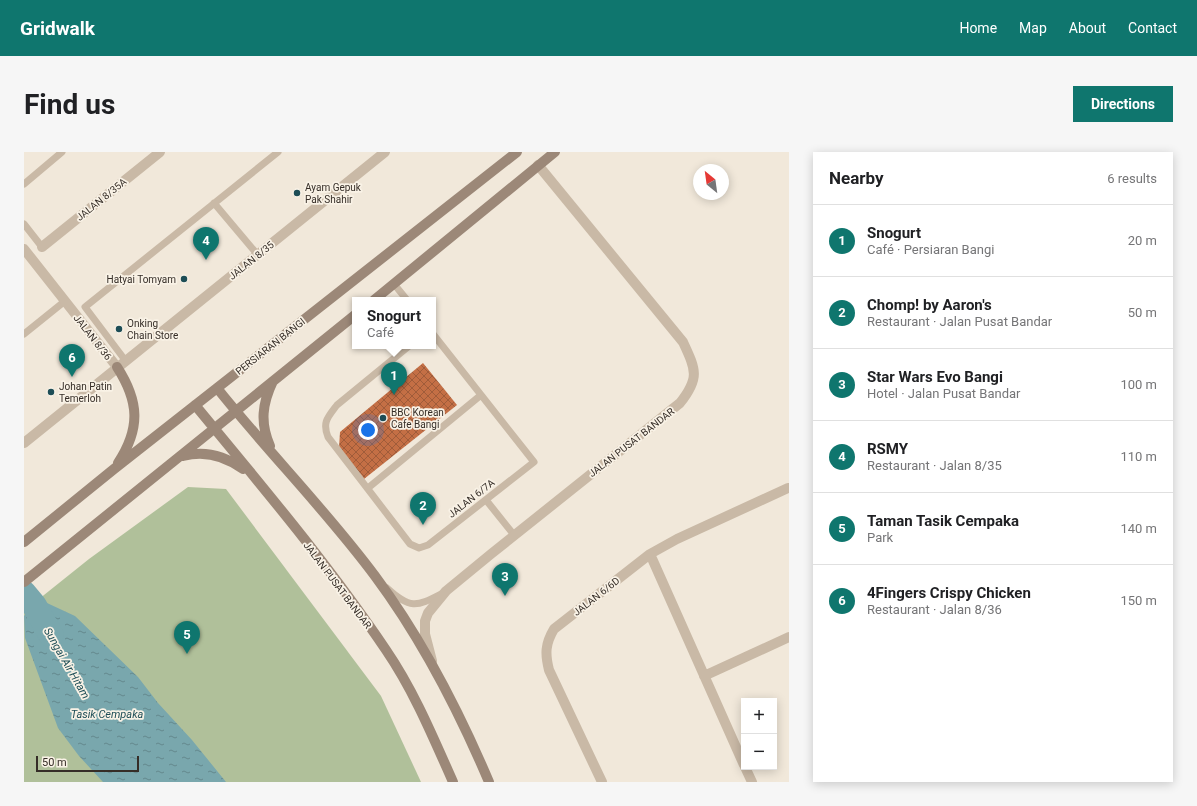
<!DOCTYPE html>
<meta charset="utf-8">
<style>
:root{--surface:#fff;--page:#f6f6f6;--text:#202124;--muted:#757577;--line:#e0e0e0;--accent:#0f766e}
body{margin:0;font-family:Roboto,sans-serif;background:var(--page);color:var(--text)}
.controls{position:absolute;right:12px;bottom:12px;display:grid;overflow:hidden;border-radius:0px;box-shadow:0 2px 10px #0003}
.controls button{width:36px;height:36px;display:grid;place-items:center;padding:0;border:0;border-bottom:1px solid var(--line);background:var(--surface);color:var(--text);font:20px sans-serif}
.compass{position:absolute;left:669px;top:12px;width:36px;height:36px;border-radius:50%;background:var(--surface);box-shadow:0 2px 10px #0003;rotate:331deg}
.scale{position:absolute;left:12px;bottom:10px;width:103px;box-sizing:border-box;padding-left:4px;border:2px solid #352d27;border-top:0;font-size:11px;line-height:14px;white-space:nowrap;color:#352d27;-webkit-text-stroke:3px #f9f2e6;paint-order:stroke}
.you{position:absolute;left:344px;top:278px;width:14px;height:14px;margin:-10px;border:3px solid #fff;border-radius:50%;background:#1a73e8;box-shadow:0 0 0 6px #1a73e833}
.badge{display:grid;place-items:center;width:26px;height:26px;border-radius:50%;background:var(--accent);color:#fff;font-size:13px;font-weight:700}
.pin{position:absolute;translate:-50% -33px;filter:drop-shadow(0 1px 2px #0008)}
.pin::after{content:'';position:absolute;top:21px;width:14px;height:12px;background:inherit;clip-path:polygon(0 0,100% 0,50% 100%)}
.popup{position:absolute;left:328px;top:145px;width:84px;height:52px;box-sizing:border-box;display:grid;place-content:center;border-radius:0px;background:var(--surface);filter:drop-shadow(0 1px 3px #0005);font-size:13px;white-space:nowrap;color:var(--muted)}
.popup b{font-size:15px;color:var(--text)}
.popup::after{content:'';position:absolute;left:50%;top:100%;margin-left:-8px;border:8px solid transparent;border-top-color:var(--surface)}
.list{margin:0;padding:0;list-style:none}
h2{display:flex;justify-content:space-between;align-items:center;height:52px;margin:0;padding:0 16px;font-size:17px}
h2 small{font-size:13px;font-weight:400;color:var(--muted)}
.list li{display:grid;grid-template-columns:26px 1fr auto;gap:12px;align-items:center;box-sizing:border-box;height:72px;padding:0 16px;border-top:1px solid var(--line)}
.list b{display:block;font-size:15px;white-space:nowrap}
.list p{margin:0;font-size:13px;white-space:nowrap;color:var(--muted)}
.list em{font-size:13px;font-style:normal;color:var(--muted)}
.map{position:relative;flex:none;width:765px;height:630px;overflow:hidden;border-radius:0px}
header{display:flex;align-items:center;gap:24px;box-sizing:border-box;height:56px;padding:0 20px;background:var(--accent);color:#fff}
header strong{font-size:19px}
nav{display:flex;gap:22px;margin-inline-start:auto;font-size:14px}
.intro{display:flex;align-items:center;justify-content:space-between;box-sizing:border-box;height:96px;padding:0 24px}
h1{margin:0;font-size:28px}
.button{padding:10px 18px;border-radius:0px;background:var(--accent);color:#fff;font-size:14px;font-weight:700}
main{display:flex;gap:24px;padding:0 24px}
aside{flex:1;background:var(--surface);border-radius:0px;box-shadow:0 2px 10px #0003}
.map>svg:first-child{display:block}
</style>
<header>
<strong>Gridwalk</strong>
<nav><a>Home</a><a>Map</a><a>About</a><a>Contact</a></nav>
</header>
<div class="intro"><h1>Find us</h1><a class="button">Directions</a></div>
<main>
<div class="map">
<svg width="765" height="630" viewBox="0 0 765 630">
<defs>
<pattern id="water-ripples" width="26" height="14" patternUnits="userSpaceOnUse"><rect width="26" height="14" fill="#79a7ad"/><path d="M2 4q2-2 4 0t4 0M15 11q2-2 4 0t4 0" fill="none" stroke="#64888d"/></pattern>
<pattern id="building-cross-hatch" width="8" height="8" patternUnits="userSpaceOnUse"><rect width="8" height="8" fill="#c46f45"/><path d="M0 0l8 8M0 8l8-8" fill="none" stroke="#a05c3a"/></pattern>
</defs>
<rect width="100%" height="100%" fill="#f1e8da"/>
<path fill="#b0c09a" d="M164,335l38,2 155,207 40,86h-397v-171l65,-52z"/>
<path fill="url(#water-ripples)" d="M23,451l28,13 63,61 20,26 34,37 34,42h-123l-24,-26 -21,-28 -33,-90 -1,-22 10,-11z"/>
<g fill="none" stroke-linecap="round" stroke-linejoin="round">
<path stroke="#79a7ad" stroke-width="25" d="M0,441l10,12 17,30"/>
</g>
<path fill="url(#building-cross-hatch)" d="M399,211l34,42 -93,74 -25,-31 1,-16z"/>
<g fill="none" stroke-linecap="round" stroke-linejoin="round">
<path stroke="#c9b9a6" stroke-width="7" d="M0,32l38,-32
M190,51l43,51
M0,72l18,23
M370,132l13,16
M0,182l41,-33
M385,194l-72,59c-9,12 -15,17 -9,32l82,107 9,4 9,-3 106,-83 -101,-128
M101,208l-40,-53 193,-155
M344,336l113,-93
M462,348l28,35
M363,436c23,21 29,19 54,6"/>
<path stroke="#c9b9a6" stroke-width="10" d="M18,95l118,-95
M0,97l93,118
M0,291l361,-291
M626,402l94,211
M408,509l-7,-27v-13l3,-8 18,-22 45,-37 189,-151c20,-25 16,-33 3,-61l-145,-177
M680,524l85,-39
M721,615l7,15
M578,630l-53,-112c-4,-16 -4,-26 5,-41l96,-75 27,-15 111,-51"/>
<path stroke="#9c8878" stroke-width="10" d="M350,148l181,-148
M93,215c22,34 24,61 1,96
M193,236c51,64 109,122 158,188 47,63 83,133 114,206
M171,253c66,80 133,159 191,245 28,41 47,87 67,132
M246,294c-10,-23 -8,-42 3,-65
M159,304c22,-6 42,0 60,13
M0,390l90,-73 403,-317
M0,430l331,-267"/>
</g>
<g fill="#1d4d56" stroke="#f9f2e6" stroke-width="1.5">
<circle cx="273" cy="41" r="4"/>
<circle cx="160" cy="127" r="4"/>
<circle cx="95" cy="177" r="4"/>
<circle cx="27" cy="240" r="4"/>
<circle cx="359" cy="266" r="4"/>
</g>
<g text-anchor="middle" stroke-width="3.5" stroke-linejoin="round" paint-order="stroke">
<g font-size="10" fill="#352d27" stroke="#f9f2e6" text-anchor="start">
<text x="281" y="39">Ayam Gepuk<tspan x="281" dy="12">Pak Shahir</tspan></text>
<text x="152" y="131" text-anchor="end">Hatyai Tomyam</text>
<text x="103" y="175">Onking<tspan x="103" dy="12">Chain Store</tspan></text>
<text x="35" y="238">Johan Patin<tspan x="35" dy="12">Temerloh</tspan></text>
<text x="367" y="264">BBC Korean<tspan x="367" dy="12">Cafe Bangi</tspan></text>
</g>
<g font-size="10" fill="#352d27" stroke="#f9f2e6">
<text transform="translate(77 47) rotate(-39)" y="4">JALAN 8/35A</text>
<text transform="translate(227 108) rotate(-39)" y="4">JALAN 8/35</text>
<text transform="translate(69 185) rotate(52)" y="4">JALAN 8/36</text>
<text transform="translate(246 194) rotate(-38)" y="4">PERSIARAN BANGI</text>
<text transform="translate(607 290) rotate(-38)" y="4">JALAN PUSAT BANDAR</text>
<text transform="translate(447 346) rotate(-38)" y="4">JALAN 6/7A</text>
<text transform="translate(314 433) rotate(53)" y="4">JALAN PUSAT BANDAR</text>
<text transform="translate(572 444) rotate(-38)" y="4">JALAN 6/6D</text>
</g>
<g font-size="11" font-style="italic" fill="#1d4d56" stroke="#f9f2e6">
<text transform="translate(43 511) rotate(60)" y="4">Sungai Air Hitam</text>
<text x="83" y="566">Tasik Cempaka</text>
</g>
</g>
</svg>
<div class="controls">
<button>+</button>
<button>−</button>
</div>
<svg class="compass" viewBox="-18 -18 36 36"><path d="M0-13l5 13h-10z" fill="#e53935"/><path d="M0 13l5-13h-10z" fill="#757577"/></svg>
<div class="scale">50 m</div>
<div class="you"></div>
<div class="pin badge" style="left:370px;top:243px">1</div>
<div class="popup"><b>Snogurt</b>Café</div>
<div class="pin badge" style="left:399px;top:373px">2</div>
<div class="pin badge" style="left:481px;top:444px">3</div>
<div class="pin badge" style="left:182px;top:108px">4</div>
<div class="pin badge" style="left:163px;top:502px">5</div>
<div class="pin badge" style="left:48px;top:225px">6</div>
</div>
<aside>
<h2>Nearby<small>6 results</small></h2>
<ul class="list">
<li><span class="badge">1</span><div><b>Snogurt</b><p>Café · Persiaran Bangi</p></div><em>20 m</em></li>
<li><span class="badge">2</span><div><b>Chomp! by Aaron's</b><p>Restaurant · Jalan Pusat Bandar</p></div><em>50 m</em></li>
<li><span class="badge">3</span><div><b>Star Wars Evo Bangi</b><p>Hotel · Jalan Pusat Bandar</p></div><em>100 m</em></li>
<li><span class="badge">4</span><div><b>RSMY</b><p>Restaurant · Jalan 8/35</p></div><em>110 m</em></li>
<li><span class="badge">5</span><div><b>Taman Tasik Cempaka</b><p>Park</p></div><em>140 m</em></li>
<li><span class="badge">6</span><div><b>4Fingers Crispy Chicken</b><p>Restaurant · Jalan 8/36</p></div><em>150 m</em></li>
</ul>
</aside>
</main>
